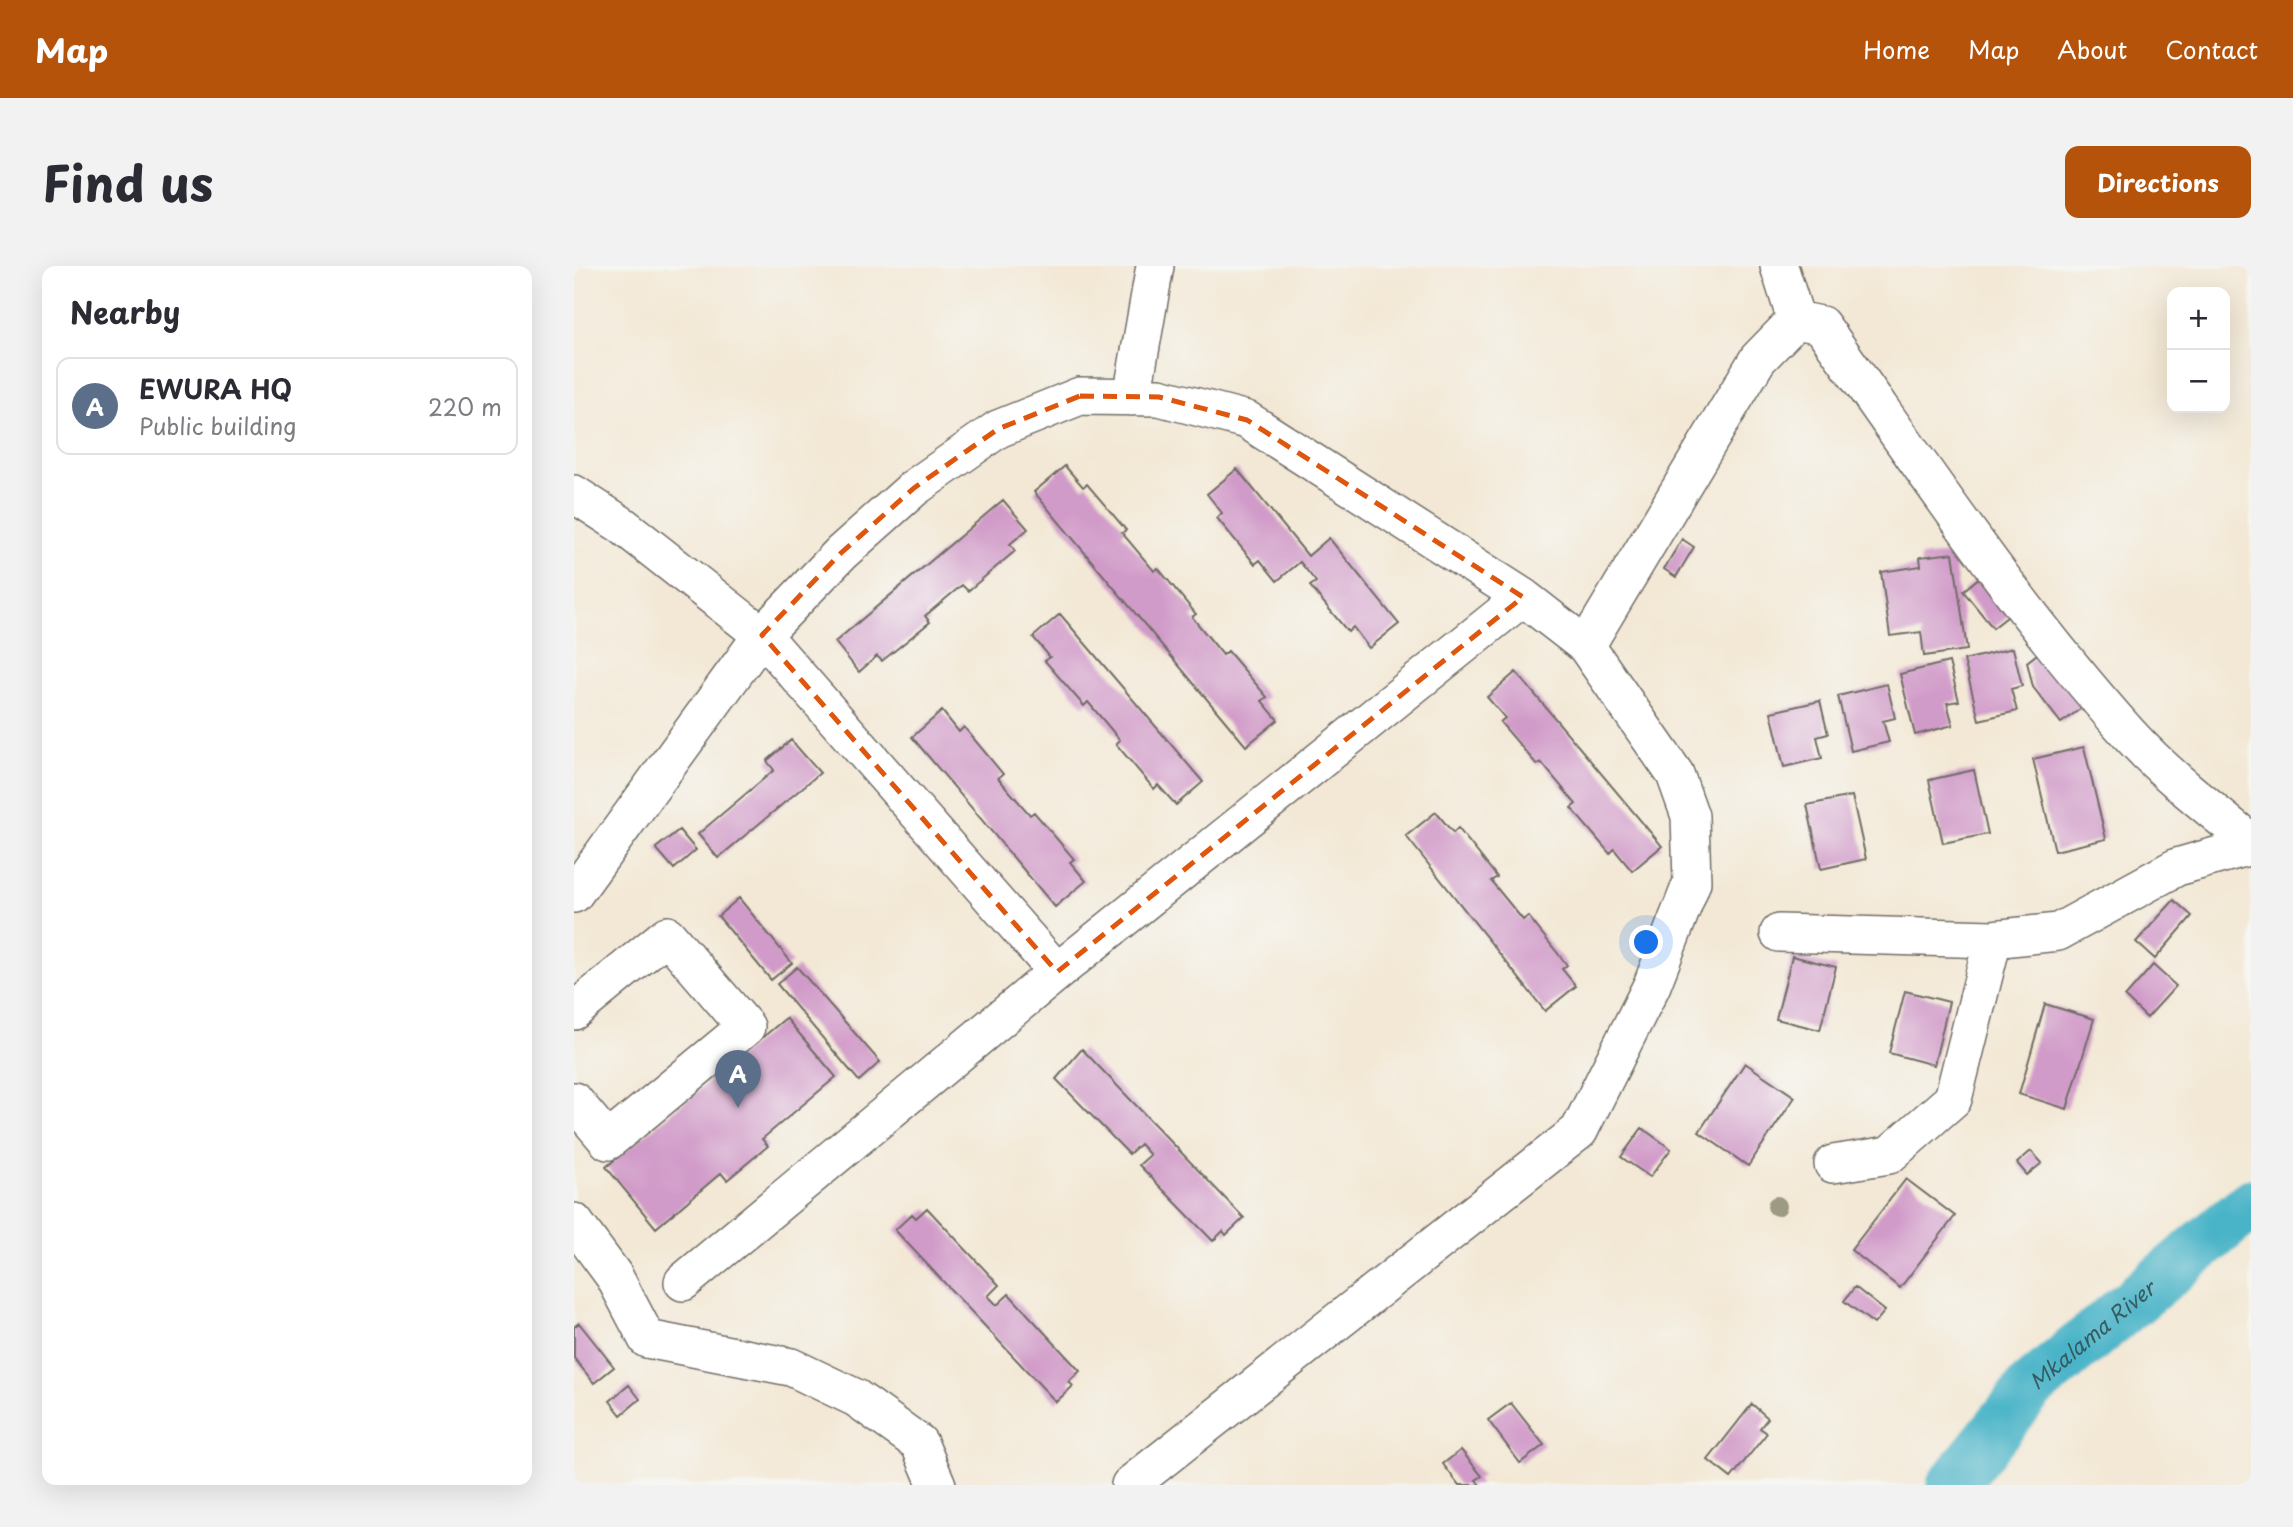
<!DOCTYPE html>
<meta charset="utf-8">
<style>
:root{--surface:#fff;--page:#f2f2f3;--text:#2b2b33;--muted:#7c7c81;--line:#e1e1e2;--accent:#b45309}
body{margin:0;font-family:"Playpen Sans",sans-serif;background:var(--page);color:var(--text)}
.controls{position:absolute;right:21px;top:21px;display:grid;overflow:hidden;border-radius:14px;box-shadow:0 7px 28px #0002}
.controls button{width:63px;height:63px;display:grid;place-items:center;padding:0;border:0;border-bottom:2px solid var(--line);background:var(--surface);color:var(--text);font:35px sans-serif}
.you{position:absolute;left:1073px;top:677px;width:24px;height:24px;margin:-18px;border:5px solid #fff;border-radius:50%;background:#1a73e8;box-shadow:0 0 0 10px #1a73e833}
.badge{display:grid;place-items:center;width:46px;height:46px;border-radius:50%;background:var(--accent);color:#fff;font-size:23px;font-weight:700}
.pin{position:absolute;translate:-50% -58px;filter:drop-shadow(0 2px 4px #0008)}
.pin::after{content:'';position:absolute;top:37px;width:24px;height:21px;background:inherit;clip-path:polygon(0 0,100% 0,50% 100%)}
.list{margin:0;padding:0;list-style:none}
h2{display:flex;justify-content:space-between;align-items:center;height:91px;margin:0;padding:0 28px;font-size:30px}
h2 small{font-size:23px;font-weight:400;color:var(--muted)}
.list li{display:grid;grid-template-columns:46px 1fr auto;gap:21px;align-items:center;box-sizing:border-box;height:98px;margin:0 14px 14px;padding:0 14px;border:2px solid var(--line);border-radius:14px}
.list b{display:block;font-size:26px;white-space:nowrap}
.list p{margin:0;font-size:23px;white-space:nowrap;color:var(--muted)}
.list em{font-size:23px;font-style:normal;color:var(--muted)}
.map{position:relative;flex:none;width:1677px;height:1219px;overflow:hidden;border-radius:14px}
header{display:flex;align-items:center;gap:42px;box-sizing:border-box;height:98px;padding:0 35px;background:var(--accent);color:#fff}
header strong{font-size:33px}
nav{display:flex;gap:38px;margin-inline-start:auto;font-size:24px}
.intro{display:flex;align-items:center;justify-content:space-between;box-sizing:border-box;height:168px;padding:0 42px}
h1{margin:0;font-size:49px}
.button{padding:18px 32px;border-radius:14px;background:var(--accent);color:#fff;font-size:24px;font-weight:700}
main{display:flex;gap:42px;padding:0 42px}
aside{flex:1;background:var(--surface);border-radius:14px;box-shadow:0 7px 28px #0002}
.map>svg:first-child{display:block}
</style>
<header>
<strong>Map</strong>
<nav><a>Home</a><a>Map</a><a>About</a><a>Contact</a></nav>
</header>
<div class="intro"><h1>Find us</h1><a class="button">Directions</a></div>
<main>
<aside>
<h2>Nearby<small></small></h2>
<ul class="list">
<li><span class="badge" style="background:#5c6f8a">A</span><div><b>EWURA HQ</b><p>Public building</p></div><em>220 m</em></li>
</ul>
</aside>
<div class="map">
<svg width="1677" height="1219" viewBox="0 0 1677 1219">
<rect width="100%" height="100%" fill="#f6f6f2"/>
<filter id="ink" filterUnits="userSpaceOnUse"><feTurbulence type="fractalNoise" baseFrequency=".0143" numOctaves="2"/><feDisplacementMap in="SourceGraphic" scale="14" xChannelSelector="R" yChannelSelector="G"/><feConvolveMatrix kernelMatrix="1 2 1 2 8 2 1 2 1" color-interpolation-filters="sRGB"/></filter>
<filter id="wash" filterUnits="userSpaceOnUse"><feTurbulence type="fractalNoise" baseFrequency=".00686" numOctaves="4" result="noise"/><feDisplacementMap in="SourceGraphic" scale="28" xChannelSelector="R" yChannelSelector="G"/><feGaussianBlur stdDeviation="1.57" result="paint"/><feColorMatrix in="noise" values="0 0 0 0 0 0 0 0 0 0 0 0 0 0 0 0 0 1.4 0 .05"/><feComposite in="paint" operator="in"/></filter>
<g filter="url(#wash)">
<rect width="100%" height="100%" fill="#f3e8d5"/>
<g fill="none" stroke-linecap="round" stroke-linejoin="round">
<path stroke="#4ab4c8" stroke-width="51" id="s1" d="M1378,1219l79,-98 220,-183"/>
</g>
<g id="blocks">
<path fill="#d19bc9" d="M491,200l18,21 4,-3 39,46 -4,3 32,38 4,-3 38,46 -4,3 31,38 5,-4 39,46 -5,4 16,19 -32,26 -212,-254z
M663,203l71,87 21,-18 70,86 -30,24 -16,-21 -5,5 -38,-46 6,-4 -16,-20 -23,19 -17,-21 -5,4 -38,-46 5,-5 -15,-19z
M429,234l25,29 -18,15 5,7 -47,40 -6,-6 -37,31 5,6 -48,39 -5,-5 -18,16 -24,-30z
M1108,273l12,8 -18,30 -12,-8z
M1379,287l14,97 -43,6 -3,-24 -31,4 -9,-64 40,-6 -1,-9z
M1412,306l31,37 -24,19 -30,-37z
M486,348l143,168 -27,23 -18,-20 -4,4 -38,-45 4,-4 -32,-38 -4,4 -39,-45 5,-4 -17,-20z
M1439,382l9,38 -11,3 6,22 -38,9 -15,-60z
M1467,385l43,55 -23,17 -28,-36 -6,-25z
M1375,396l10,39 -12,2 6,22 -38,10 -15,-61z
M942,406l146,174 -30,25 -18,-22 -4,5 -39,-46 5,-4 -35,-42 -4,3 -37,-43 5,-4 -18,-21z
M1313,418l8,34 -12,3 6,21 -38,9 -13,-55z
M1246,435l8,33 -11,3 5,21 -38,9 -13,-55z
M368,445l17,21 5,-5 39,47 -5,4 32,37 4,-3 40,47 -4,3 16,19 -31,26 -143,-170z
M217,474l29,33 -102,85 -20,-24 76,-64 -7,-9z
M1510,481l22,92 -51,12 -22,-92z
M1400,504l14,64 -45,9 -14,-63z
M1278,530l14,63 -45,10 -14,-64z
M862,546l17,21 5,-5 39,49 -6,4 32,39 5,-4 39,49 -5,4 14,17 -31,25 -139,-175z
M105,564l17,20 -22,19 -18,-21z
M165,632l53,65 -21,17 -53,-64z
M1600,634l18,16 -37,43 -19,-17z
M1218,690l44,11 -16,63 -44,-11z
M1579,699l23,21 -29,32 -22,-21z
M223,701l83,95 -21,19 -82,-97z
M1331,725l44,11 -15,63 -45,-12z
M1471,738l49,15 -27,90 -48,-15z
M212,752l50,59 -74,62 6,7 -41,34 -6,-7 -65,55 -50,-61z
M508,783l162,169 -18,17 -3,-4 -10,10 -74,-76 11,-10 -10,-11 -11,10 -73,-75z
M1171,797l50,34 -47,69 -49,-34z
M1068,862l29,21 -21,28 -29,-20z
M1457,885l11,12 -15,12 -10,-12z
M1332,913l49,37 -55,72 -49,-38z
M353,942l72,77 -11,11 9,9 12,-11 71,77 -11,11 4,4 -17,16 -161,-172 17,-16 4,4z
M1281,1021l30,24 -11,13 -30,-23z
M5,1057l35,44 -20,16 -20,-25v-31z
M55,1119l11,14 -19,16 -11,-14z
M937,1137l33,42 -24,18 -32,-43z
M1178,1138l16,14 -8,10 7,5 -36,45 -23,-18z
M887,1184l21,26 -6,4 4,5h-21l-16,-21z"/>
</g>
</g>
<g filter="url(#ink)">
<use href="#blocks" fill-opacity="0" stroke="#716d66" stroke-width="2"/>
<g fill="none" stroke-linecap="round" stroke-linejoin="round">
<g stroke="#716d66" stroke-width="40">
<path id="minor" d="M1205,0l17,54
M558,131l23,-131
M0,228l48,31 140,110 295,337
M1012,380l172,-287 38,-39 25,5c99,138 193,281 307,408 36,40 81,75 123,109
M0,628l188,-259 79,-82 73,-65 84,-59 82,-33 79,1 88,23 276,177 63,49 89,128 15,42 2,66 -40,103 -73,146 -449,354
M1205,667l214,6 65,-7 119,-65 74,-21
M0,745l93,-76 79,92 -138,114 -34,-40
M1259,898l56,-9 64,-56 40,-160
M0,956l40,54 33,63 144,28 65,31 63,45 18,42
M109,1016l374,-310 466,-375"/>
</g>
<use href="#minor" stroke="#fff" stroke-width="37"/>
</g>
<circle fill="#9c9a83" cx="1203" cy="940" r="10"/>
</g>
<path fill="none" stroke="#df570e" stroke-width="5" stroke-dasharray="14 9" stroke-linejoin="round" d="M506,130l79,1 88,23 276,177 -466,375 -295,-337 79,-82 73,-65 84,-59z"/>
<g text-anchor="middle" stroke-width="7" stroke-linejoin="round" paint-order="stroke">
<g font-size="21" font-style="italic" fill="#365b62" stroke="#f6f6f2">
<text dy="7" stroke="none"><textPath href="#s1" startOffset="206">Mkalama River</textPath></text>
</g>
</g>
</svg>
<div class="controls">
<button>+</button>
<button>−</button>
</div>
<div class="you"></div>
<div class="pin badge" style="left:164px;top:842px;background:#5c6f8a">A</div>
</div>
</main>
